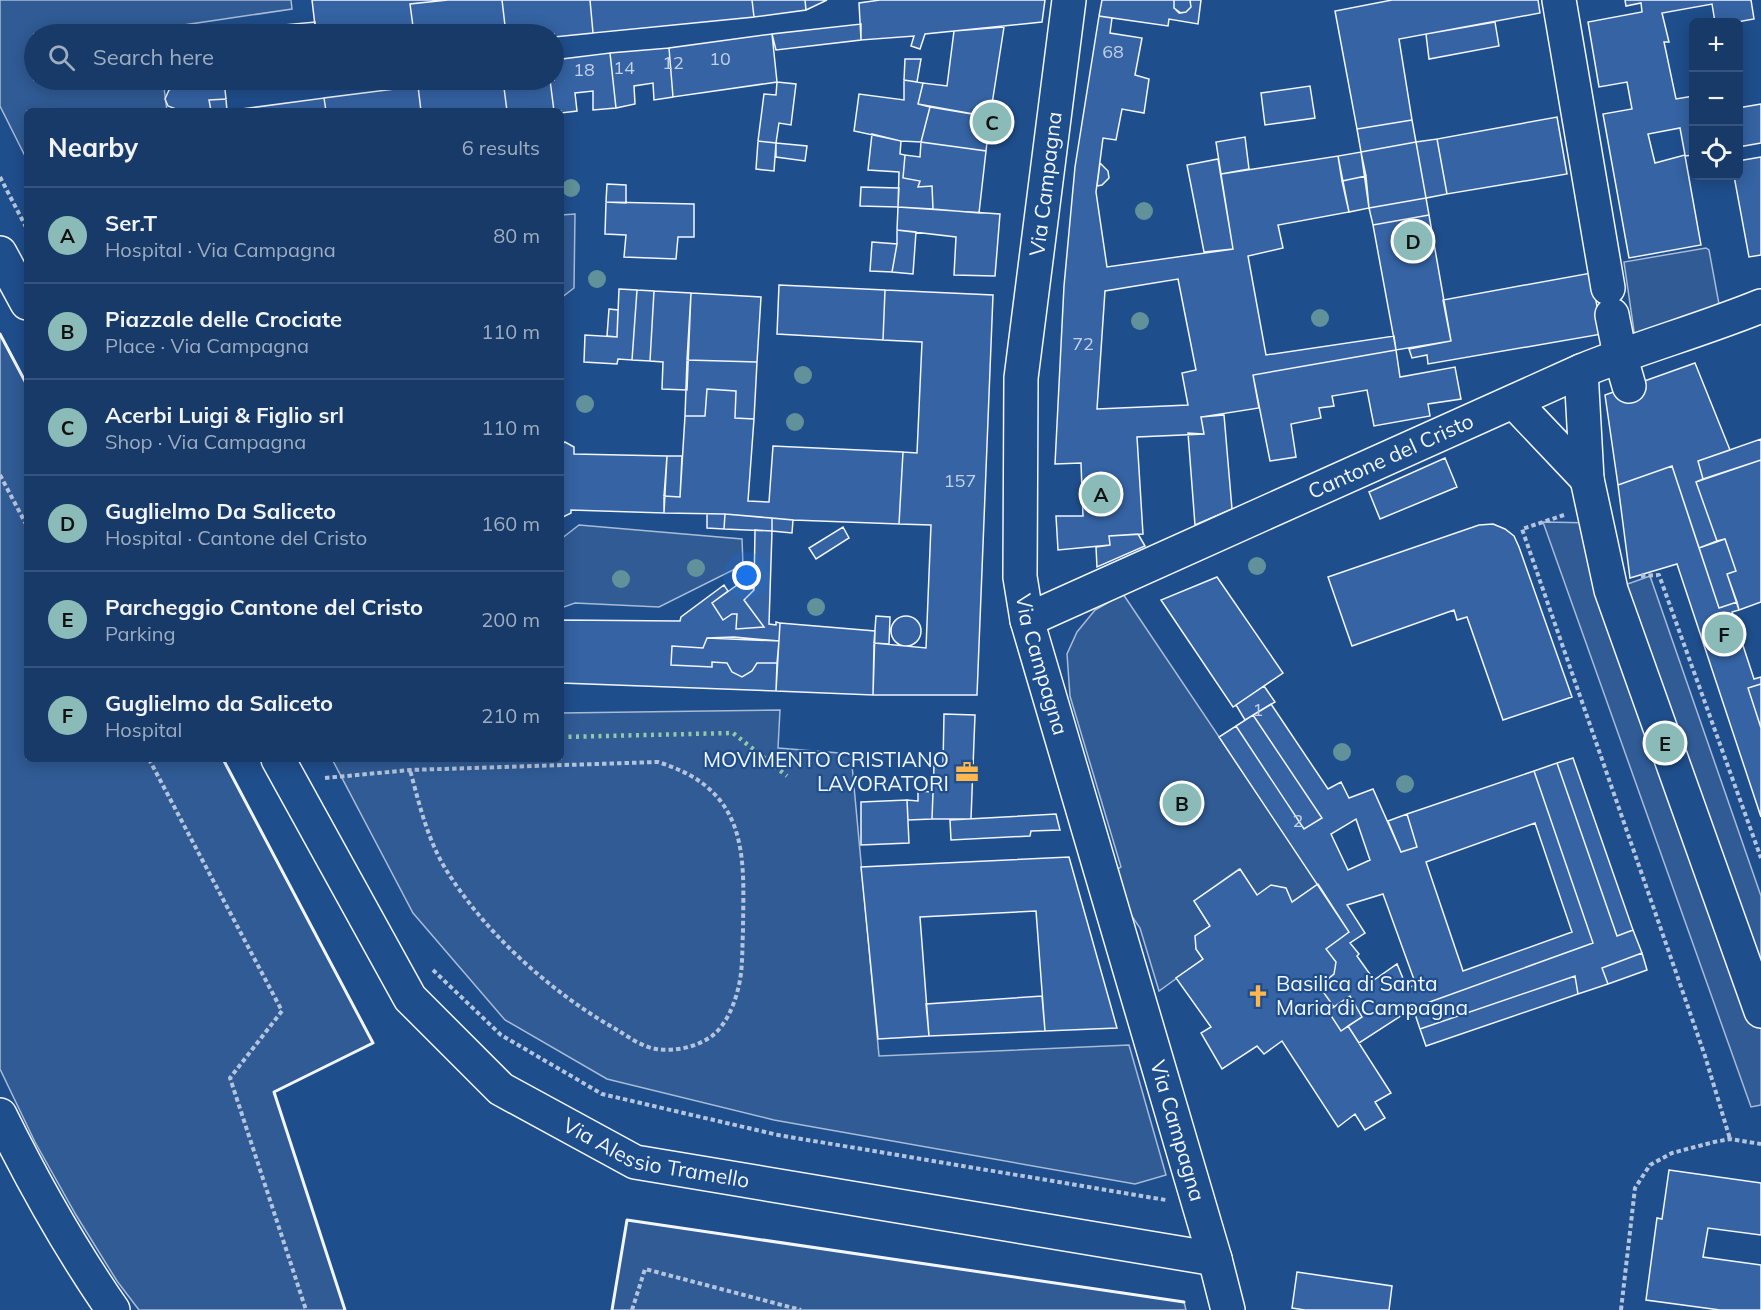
<!DOCTYPE html>
<meta charset="utf-8">
<style>
:root{--surface:#173a69;--page:#244571;--text:#f1f3f6;--muted:#9eadc0;--line:#36547d;--accent:#8bbbb9}
body{margin:0;font-family:Mulish,sans-serif;background:var(--page);color:var(--text)}
.controls{position:absolute;right:18px;top:18px;display:grid;overflow:hidden;border-radius:9px;box-shadow:0 3px 15px #0003}
.controls button{width:54px;height:54px;display:grid;place-items:center;padding:0;border:0;border-bottom:2px solid var(--line);background:var(--surface);color:var(--text);font:30px sans-serif}
.you{position:absolute;left:747px;top:576px;width:21px;height:21px;margin:-15px;border:4px solid #fff;border-radius:50%;background:#1a73e8;box-shadow:0 0 0 9px #1a73e833}
.badge{display:grid;place-items:center;width:39px;height:39px;border-radius:50%;background:var(--accent);color:#111;font-size:20px;font-weight:700}
.pin{position:absolute;translate:-50% -50%;border:3px solid #fff;box-shadow:0 2px 6px #0006}
.list{margin:0;padding:0;list-style:none}
h2{display:flex;justify-content:space-between;align-items:center;height:78px;margin:0;padding:0 24px;font-size:26px}
h2 small{font-size:20px;font-weight:400;color:var(--muted)}
.list li{display:grid;grid-template-columns:39px 1fr auto;gap:18px;align-items:center;box-sizing:border-box;height:96px;padding:0 24px;border-top:2px solid var(--line)}
.list b{display:block;font-size:22px;white-space:nowrap}
.list p{margin:0;font-size:20px;white-space:nowrap;color:var(--muted)}
.list em{font-size:20px;font-style:normal;color:var(--muted)}
.icon{flex:none;width:33px;height:33px;fill:none;stroke:currentColor;stroke-width:2;stroke-linecap:round;stroke-linejoin:round}
.map{position:relative;flex:none;width:1761px;height:1310px;overflow:hidden}
.search{position:absolute;background:var(--surface);box-shadow:0 3px 15px #0003;left:24px;top:24px;width:540px;height:66px;display:flex;align-items:center;gap:15px;box-sizing:border-box;padding:0 21px;border-radius:33px;color:var(--muted);font-size:22px}
.panel{position:absolute;background:var(--surface);box-shadow:0 3px 15px #0003;left:24px;top:108px;width:540px;height:654px;border-radius:9px}
.map>svg:first-child{display:block}
</style>
<div class="map">
<svg width="1761" height="1310" viewBox="0 0 1761 1310">
<rect width="100%" height="100%" fill="#1f4e8c"/>
<path fill="#305b95" stroke="#a8bbd7" stroke-width="1.5" d="M0,0h291l1,9 -135,20 1,5h-124v46h129l4,31h-140v49l-27,-54z
M575,214l-1,74 -13,10v-83z
M1706,248l3,2 12,65 -86,23 -11,-76z
M0,334l27,51v374h196l150,284 -99,49 71,218h-206l-22,-29 -41,-66 -41,-73 -35,-73z
M1543,522l53,1 15,67 39,-14 111,320v209l-10,2z
M579,525l163,14 1,26 -84,42 -84,-4 -14,5v-69z
M1123,594l195,290 -26,18 -35,-7 -18,-26 -45,32 16,25 -14,10v13l7,10 -44,32 -19,-63 -11,-16 -13,-42 5,-3 -51,-171 -3,-42 10,-22 18,-22z
M780,710l-2,38 73,6 28,302 250,-11 37,130 -31,9 -361,-64 -167,-41 -102,-59 -92,-107 -81,-154h229v-46z
M627,1220l557,82 2,8h-574z"/>
<path fill="#3563a3" stroke="#f2f6ff" stroke-width="1.5" fill-rule="evenodd" d="M312,0h136l-38,4 4,30h-98z
M448,0h54l4,34h-92l-4,-30z
M502,0h88l3,33 -39,4v-3h-48z
M590,0h162l2,17 -161,16z
M752,0h53l1,10 -52,7z
M805,0h22l-21,10z
M880,0h165l-3,22 -117,12 -5,15 -9,-3 3,-10 -53,4 -2,-37z
M1102,0h72v8l7,5 5,-1 5,-5 -1,-7h11l-3,24 -29,-5 -1,7 -69,-10z
M1174,0h16l1,7 -5,5 -7,1 -5,-5z
M1392,0h146l2,13 -141,26 13,81 -55,9 -22,-118z
M1625,0h126l3,19 -17,3h-22l-3,-18 -50,9 7,29h-5l12,57 18,-3v59l-9,1 16,89 -72,13 -26,-144 29,-5 -5,-27 -28,5 -11,-65 54,-10 -1,-9 -15,3z
M1099,16l13,2 -2,15 32,5 -7,37 14,4 -5,34 -22,-4 -6,31 -13,-2 -7,54 11,75 126,-18 -12,-75 117,-18 11,56 -71,13 5,23 -35,8 18,99 128,-19 2,14 -143,25 6,33 -58,9 3,17 -67,3 6,97 -34,2 1,9 -52,5 -2,-34h27l-2,-53 -26,1 9,-178 11,-119zM1178,279l18,91 -14,3 6,32 -91,4 8,-118z
M315,22l1,12h-97l-1,-3z
M1495,22l4,24 -70,13 -3,-25z
M861,24v16l-85,10 -4,-16z
M1004,27l-14,90 -72,-13 5,-21 24,3 7,-55z
M218,31l1,3h-39z
M772,34l5,48 -104,15 -4,-49z
M669,48l4,49 -19,3 -1,-17 -19,3 1,18 -19,4 -6,-55z
M610,53l6,55 -23,2v-19l-18,2 2,18 -16,2v-2h-7l-4,-31h4v-20z
M905,59h16l-4,23 -13,-2z
M172,80h52l2,19 -17,1 2,11h-35v-2l-8,-3 -3,-7 4,-9 4,-2z
M415,80h88l4,31h-86l-3,-25 -3,1z
M503,80h47l4,31h-47z
M904,80l19,3 -5,21 12,3 -9,35 -20,-1 -47,-10 5,-37 45,6z
M777,82l19,2 -5,41 -12,-2 -3,20 -18,-2 6,-47 12,1z
M418,86l3,25h-95l-2,-13z
M1310,86l5,32 -50,7 -4,-32z
M324,98l2,13h-99z
M226,99l1,12h-16l-2,-11z
M1761,104v39l-23,4v-39z
M930,107l60,10 -4,34 -65,-9z
M1557,117l10,57 -120,20 -10,-55z
M1412,120l4,22 -55,10 -4,-23z
M1680,128l5,27 -30,8 -7,-29z
M872,134l29,7 -1,13 5,1 -2,23 17,3 -2,6 14,-1 1,23 -35,-2 1,-35 -31,-2z
M1245,137l4,32 -28,5 -5,-32z
M1437,139l10,55 -21,4 -10,-56z
M758,141l18,2 -2,28 -18,-2z
M921,142l65,9 -7,62 -46,-4 -1,-23 -14,1 2,-6 -17,-3 2,-23 15,2z
M1416,142l10,56 -57,10 -8,-56z
M776,143l31,3 -2,15 -29,-4z
M1361,152l5,24 -24,5 -4,-25z
M1761,157v98l-12,2 -15,-81h4v-15z
M1218,159l15,90 -29,3 -17,-87z
M1100,163l8,8 1,7 -7,7 -5,1z
M1366,176l3,32 -20,4 -7,-31z
M607,184l19,1v18l-20,-1z
M861,187l38,1 -1,19 -38,-1z
M1426,198l3,17 -56,10 -4,-17z
M606,202l88,2v33h-16l-2,22 -52,-2 2,-22 -21,-1z
M898,207l102,7 -5,62 -41,-1 2,-38 -59,-7z
M1429,215l22,126 -55,9 -23,-125z
M897,230l19,2 -3,42 -21,-2 5,-28z
M872,242l25,2 -5,28 -22,-1z
M1591,273l11,61 -174,30 -1,-9 -15,3 -3,-9 42,-8 -8,-41z
M779,285l106,5 -2,50 -106,-6z
M619,289l18,1 -5,70 -14,-1 -1,5 -33,-2 1,-27 32,2z
M637,290l17,1 -4,70 -18,-1z
M885,290l108,5 -16,400h-104l1,-52 52,5 5,-123 -32,-1 4,-72 14,1 5,-111 -39,-2z
M654,291l37,2 -4,97 -25,-1 1,-27 -13,-1z
M691,293l70,4 -4,65 -70,-2z
M609,309l9,1 -1,27 -10,-1z
M1396,350l4,27 55,-10 6,32 -33,5 2,12 -56,10 -7,-36 -35,6 2,10 -15,2 2,10 -30,6 5,33 -26,4 -17,-86z
M687,360l70,2 -3,57 -19,-1 1,-27 -29,-2 -2,27h-20z
M1695,363l35,87 -32,11 5,18 -7,3 21,59 -18,7 -27,-82 -54,19 -13,-90z
M707,389l29,2 -1,27 19,1 -6,82 21,1 4,-56 130,6 -4,72 -106,-4 -68,-6 -61,-1v-17l16,1 5,-81h20z
M1224,415l8,94 -37,16 -7,-92 16,1 -3,-17z
M1761,439v21l-58,19 -5,-18z
M565,442l9,5v7l93,2 -3,57 -93,-3v3l-10,5v-73z
M667,456h15l-2,41 -16,-1z
M1445,458l12,29 -77,32 -11,-27z
M1761,460v142l-22,8 -12,-36 9,-3 -11,-32 -8,2 -21,-59z
M1672,466l47,142 18,-6 2,8 -7,2 22,67 7,-2v7l-13,4 13,40v89l-84,-253 -47,14 -12,-93z
M707,514h18l-1,15 -17,-1z
M725,514l47,4v13l-48,-2z
M772,518l21,2 -1,13 -20,-2z
M1493,524l12,5 9,7 5,11 53,150 -69,23 -36,-103 -10,3 -3,-10 -102,36 -24,-69 151,-52z
M843,527l6,11 -33,21 -7,-11z
M755,530l17,1 -3,93 7,1v-3l4,1 -1,18 -72,-3 -4,10 -31,-2 -1,19 41,2v-5l15,1 5,9 10,5 10,-6 5,-8h20l-1,28 -215,-8v-63l119,1 1,-4 43,-32 4,6 -16,12 11,17 9,-6h5l-1,15 28,-2 -20,-27 10,-10z
M1138,534l7,12 -48,21 -1,-20 14,-2 -1,-9z
M1725,539l11,32 -9,3 10,28 -18,6 -20,-60z
M1217,577l66,96 -50,34 -72,-107z
M747,578l7,12 -10,10 20,27 -28,2 1,-15h-5l-9,6 -11,-17z
M876,616l14,1 -1,27 -15,-1z
M891 631a15 15 0 1 1 30 0a15 15 0 1 1-30 0Z
M780,623l95,8 -2,64 -97,-4z
M734,637l45,4 -2,22h-20l-5,8 -10,6 -10,-5 -5,-9 -15,-1v5l-41,-2 1,-19 31,2 4,-10z
M1761,684v44l-13,-40z
M1264,686l11,16 -30,18 -9,-15z
M1271,704l57,85 13,-7 8,16 24,-9 28,63 16,-5 -10,-33 127,-43 59,172 -180,65 -54,35 -11,-17 14,-9 -12,-21 -16,11 -15,-21 15,-12 2,-12 -10,-13 23,-17 -130,-195 17,-11 68,103 18,-11 -69,-103zM1356,819l14,41 -22,10 -17,-36zM1535,823l37,109 -109,39 -37,-109zM1383,894l33,91 -9,3 -10,-24 -23,16 -17,-24 2,-2 -9,-11 15,-10 -18,-28z
M944,714l31,1 -4,104h-39l2,-53 9,-1z
M1253,715l69,103 -18,11 -68,-103z
M1573,758l60,172 -16,6 -60,-173z
M1557,763l60,173 16,-6 9,23 -40,15 6,16 -30,10 -3,-18 -155,53 -7,-21 180,-65 -59,-172z
M918,791l15,1 -1,27 -24,1 -1,-20 11,1z
M907,800l2,43 -48,2v-43z
M1056,814l4,16 -29,1 -1,5 -79,4 -1,-20z
M1407,814l10,33 -16,5 -13,-31z
M1069,857l48,171 -72,3 -9,-120 -116,6 9,119 -51,3 -17,-172z
M1240,869l17,26 14,-10 15,3 6,14 26,-18 31,48 -23,17 10,13 -2,12 -15,12 15,21 -6,4 13,20 7,-5 43,67 -16,9 10,16 -20,12 -10,-16 -17,13 -56,-86 -18,13 -7,-8 -35,23 -21,-36 10,-6 -35,-49 27,-19 -7,-10 -1,-13 15,-10 -16,-25z
M1642,953l5,17 -39,14 -6,-16z
M1575,976l3,18 -152,52 -6,-17z
M1042,996l3,35 -116,5 -3,-32z
M1350,996l12,21 -21,14 -13,-20z
M1669,1170l92,13v52l-53,-7 -5,29 58,8v45h-41l-74,-10 11,-82 5,1z
M1297,1272l95,14 -3,24h-84l-13,-2z"/>
<g fill="none" stroke-linecap="round" stroke-linejoin="round">
<g stroke="#f2f6ff" stroke-width="36">
<g id="minor">
<path id="s1" d="M1069,0l-48,378 -1,199 7,43 188,639 13,51"/>
<path d="M1559,0l49,288"/>
<path d="M0,253l27,50"/>
<path d="M1612,315l8,40 9,31"/>
<path d="M1514,402l73,77 -6,-108"/>
<path d="M1587,479l24,111 150,421"/>
<path id="s2" d="M1027,620l554,-249c59,-24 121,-41 180,-65"/>
<path id="s3" d="M278,759l132,239 91,91 134,73 580,97"/>
</g>
</g>
<g stroke="#f2f6ff" stroke-width="36">
<path id="major" d="M0,1115c33,67 70,133 113,195"/>
</g>
<path stroke="#b3c4dc" stroke-width="4" stroke-dasharray="4.5 3" stroke-linecap="butt" d="M0,177l27,52
M0,475l27,51
M1564,515l-42,14 183,527 25,83
M1641,576l18,-1 102,283
M149,759l133,252 -52,67 76,232
M325,778l85,-8 248,-8c25,8 48,19 64,41 26,35 21,86 21,128 -1,18 0,36 -4,54 -4,18 -12,39 -27,51 -15,11 -38,16 -56,13 -13,-2 -26,-11 -37,-18 -66,-37 -134,-97 -174,-163 -18,-30 -26,-65 -35,-98
M433,970l68,65 101,59 176,41 388,65
M632,1310l13,-41 156,41
M1621,1310l14,-122 15,-23 22,-12 42,-11 16,-3 31,5"/>
<use href="#minor" stroke="#1f4e8c" stroke-width="33"/>
<use href="#major" stroke="#1f4e8c" stroke-width="33"/>
<path stroke="#97c8a6" stroke-width="4.5" stroke-dasharray="3 4.5" stroke-linecap="butt" d="M561,737l172,-4 54,43"/>
<path stroke="#f2f6ff" stroke-width="3" d="M0,334l27,51
M223,759l150,284 -99,49 71,218
M612,1310l15,-90 557,82"/>
</g>
<g fill="#61919a">
<circle cx="571" cy="188" r="9"/>
<circle cx="1144" cy="211" r="9"/>
<circle cx="597" cy="279" r="9"/>
<circle cx="1320" cy="318" r="9"/>
<circle cx="1140" cy="321" r="9"/>
<circle cx="803" cy="375" r="9"/>
<circle cx="585" cy="404" r="9"/>
<circle cx="795" cy="422" r="9"/>
<circle cx="1257" cy="566" r="9"/>
<circle cx="696" cy="568" r="9"/>
<circle cx="621" cy="579" r="9"/>
<circle cx="816" cy="607" r="9"/>
<circle cx="1342" cy="752" r="9"/>
<circle cx="1405" cy="784" r="9"/>
</g>
<defs>
<g id="office-bare" transform="scale(1.8)"><path d="M-6-3h4V-5.5h4V-3h4V5H-6ZM-1-4.5V-3h2v-1.5ZM-6 0V1H6V0Z" fill="#ffb74d" stroke="#1f4e8c" stroke-width="2.5" paint-order="stroke"/></g>
<g id="church-bare" transform="scale(1.8)"><path d="M-1.2-6h2.4v3.5h3.3v2.4h-3.3V6h-2.4V-.1h-3.3v-2.4h3.3Z" fill="#ffb74d" stroke="#1f4e8c" stroke-width="2.5" paint-order="stroke"/></g>
</defs>
<g fill-rule="evenodd">
<use href="#office-bare" x="967" y="772"/>
<use href="#church-bare" x="1258" y="996"/>
</g>
<g text-anchor="middle" stroke-width="4.5" stroke-linejoin="round" paint-order="stroke">
<g font-size="18" fill="#c3d1e8">
<text x="1113" y="58">68</text>
<text x="720" y="65">10</text>
<text x="673" y="69">12</text>
<text x="624" y="74">14</text>
<text x="584" y="76">18</text>
<text x="1083" y="350">72</text>
<text x="960" y="487">157</text>
<text x="1258" y="716">1</text>
<text x="1298" y="827">2</text>
</g>
<g font-size="21" fill="#f2f6ff" stroke="#1f4e8c">
<text transform="translate(1046 184) rotate(-83)" y="7">Via Campagna</text>
<text dy="7" stroke="none"><textPath href="#s2" startOffset="399">Cantone del Cristo</textPath></text>
<text dy="7" stroke="none"><textPath href="#s1" startOffset="670">Via Campagna</textPath></text>
<text dy="7" stroke="none"><textPath href="#s1" startOffset="1156">Via Campagna</textPath></text>
<text dy="7" stroke="none"><textPath href="#s3" startOffset="572">Via Alessio Tramello</textPath></text>
</g>
<g font-size="21" fill="#f2f6ff" stroke="#1f4e8c" text-anchor="end">
<text x="949" y="767">MOVIMENTO CRISTIANO<tspan x="949" dy="24">LAVORATORI</tspan></text>
<text x="1276" y="991" text-anchor="start">Basilica di Santa<tspan x="1276" dy="24">Maria di Campagna</tspan></text>
</g>
</g>
</svg>
<div class="controls">
<button>+</button>
<button>−</button>
<button><svg class="icon" aria-label="locate" viewBox="0 0 24 24"><circle cx="12" cy="12" r="6"/><path d="M12 2v4M12 18v4M2 12h4M18 12h4"/></svg></button>
</div>
<div class="you"></div>
<div class="pin badge" style="left:1101px;top:494px">A</div>
<div class="pin badge" style="left:1182px;top:803px">B</div>
<div class="pin badge" style="left:992px;top:122px">C</div>
<div class="pin badge" style="left:1413px;top:241px">D</div>
<div class="pin badge" style="left:1665px;top:743px">E</div>
<div class="pin badge" style="left:1724px;top:634px">F</div>
<div class="search"><svg class="icon" aria-label="search" viewBox="0 0 24 24"><circle cx="10" cy="10" r="6"/><path d="M15 15l6 6"/></svg>Search here</div>
<section class="panel">
<h2>Nearby<small>6 results</small></h2>
<ul class="list">
<li><span class="badge">A</span><div><b>Ser.T</b><p>Hospital · Via Campagna</p></div><em>80 m</em></li>
<li><span class="badge">B</span><div><b>Piazzale delle Crociate</b><p>Place · Via Campagna</p></div><em>110 m</em></li>
<li><span class="badge">C</span><div><b>Acerbi Luigi &amp; Figlio srl</b><p>Shop · Via Campagna</p></div><em>110 m</em></li>
<li><span class="badge">D</span><div><b>Guglielmo Da Saliceto</b><p>Hospital · Cantone del Cristo</p></div><em>160 m</em></li>
<li><span class="badge">E</span><div><b>Parcheggio Cantone del Cristo</b><p>Parking</p></div><em>200 m</em></li>
<li><span class="badge">F</span><div><b>Guglielmo da Saliceto</b><p>Hospital</p></div><em>210 m</em></li>
</ul>
</section>
</div>
